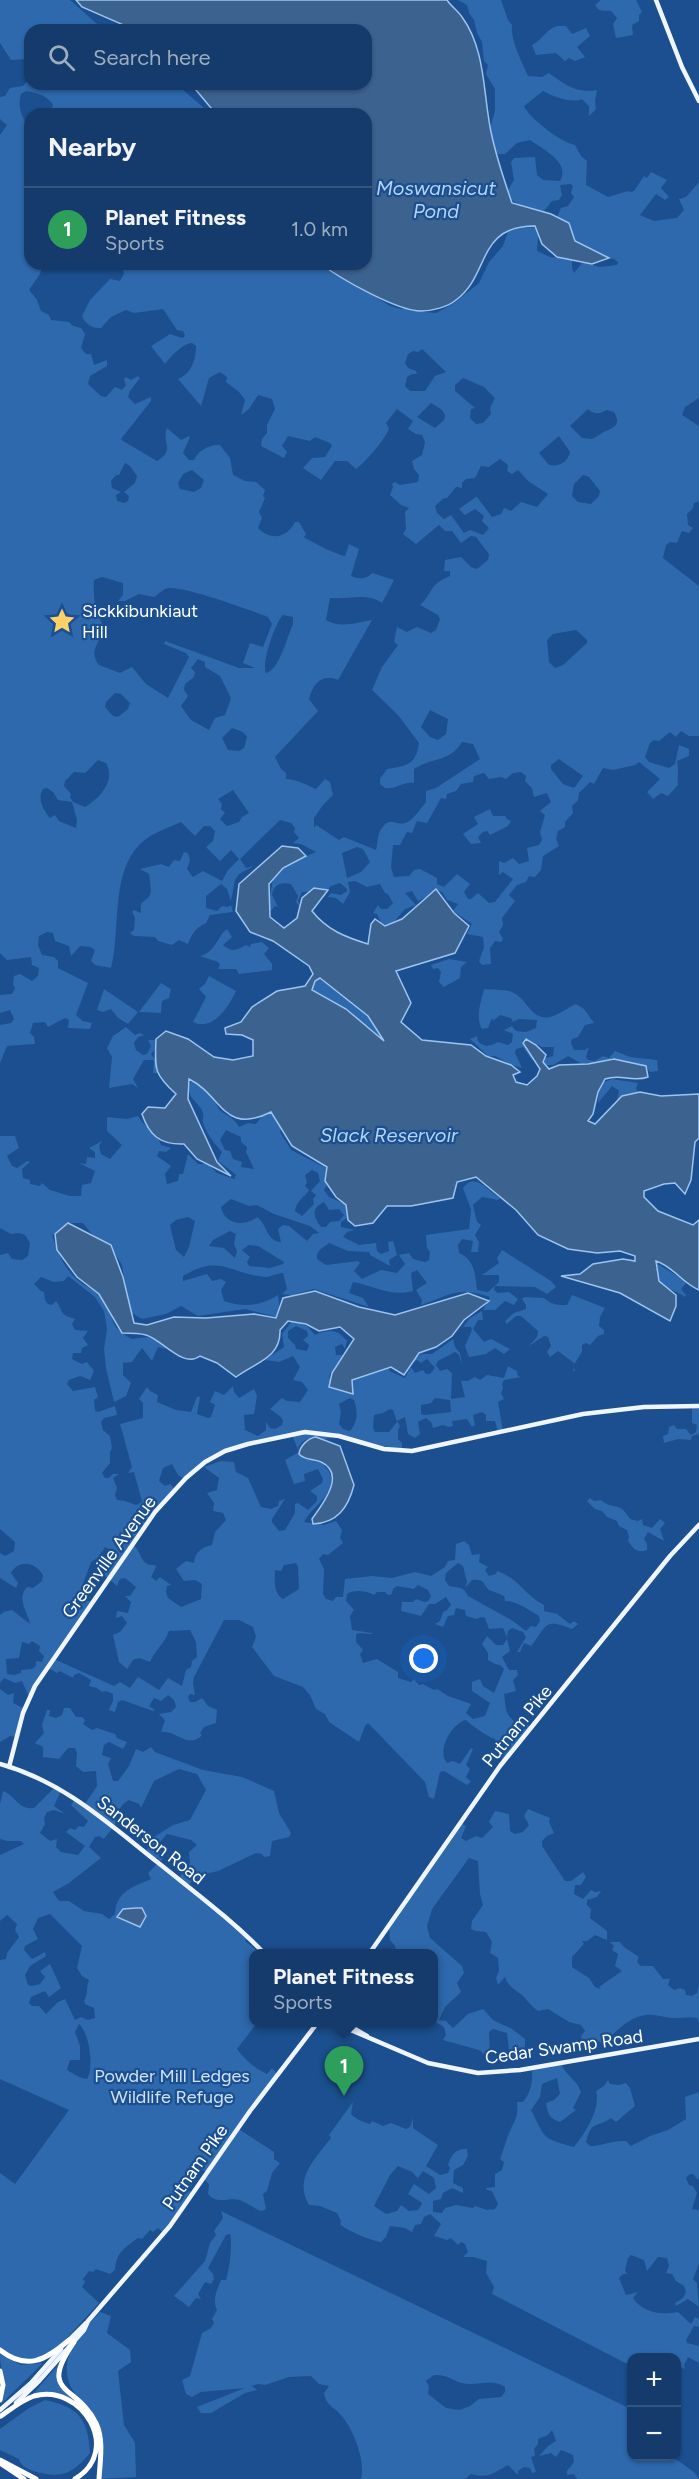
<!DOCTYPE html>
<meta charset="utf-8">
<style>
:root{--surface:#143b6b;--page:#1d4271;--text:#f1f3f6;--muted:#9dadc1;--line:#33557e;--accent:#8bbbb9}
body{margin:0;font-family:Figtree,sans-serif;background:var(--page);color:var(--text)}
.controls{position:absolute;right:18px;bottom:18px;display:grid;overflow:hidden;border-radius:12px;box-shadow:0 2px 4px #0004}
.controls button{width:54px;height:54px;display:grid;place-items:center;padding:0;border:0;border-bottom:2px solid var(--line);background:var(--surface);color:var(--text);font:30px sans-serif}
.you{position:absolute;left:424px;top:1659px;width:21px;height:21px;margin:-15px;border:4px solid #fff;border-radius:50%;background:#1a73e8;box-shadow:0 0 0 9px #1a73e833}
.badge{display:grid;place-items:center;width:39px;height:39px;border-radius:50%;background:var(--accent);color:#fff;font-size:20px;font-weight:700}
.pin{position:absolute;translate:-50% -50px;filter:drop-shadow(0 2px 3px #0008)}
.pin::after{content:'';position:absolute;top:32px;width:21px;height:18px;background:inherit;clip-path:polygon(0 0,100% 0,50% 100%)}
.popup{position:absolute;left:249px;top:1949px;width:189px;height:78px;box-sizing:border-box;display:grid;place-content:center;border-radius:12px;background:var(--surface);filter:drop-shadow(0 2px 4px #0005);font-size:20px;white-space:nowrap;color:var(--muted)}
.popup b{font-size:22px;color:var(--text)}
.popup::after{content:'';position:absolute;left:50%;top:100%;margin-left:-12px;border:12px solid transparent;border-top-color:var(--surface)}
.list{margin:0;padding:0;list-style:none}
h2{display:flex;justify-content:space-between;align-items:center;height:78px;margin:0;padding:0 24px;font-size:26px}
h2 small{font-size:20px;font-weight:400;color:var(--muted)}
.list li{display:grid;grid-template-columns:39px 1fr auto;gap:18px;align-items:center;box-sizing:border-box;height:84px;padding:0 24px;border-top:2px solid var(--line)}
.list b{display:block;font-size:22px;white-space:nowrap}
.list p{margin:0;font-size:20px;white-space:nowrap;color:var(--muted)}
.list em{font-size:20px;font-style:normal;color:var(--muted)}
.icon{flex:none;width:33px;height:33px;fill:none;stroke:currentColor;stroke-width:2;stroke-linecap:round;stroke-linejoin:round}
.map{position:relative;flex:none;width:699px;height:2479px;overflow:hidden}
.search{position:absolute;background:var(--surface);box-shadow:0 2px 4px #0004;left:24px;top:24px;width:348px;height:66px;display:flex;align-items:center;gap:15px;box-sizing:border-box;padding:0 21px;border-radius:18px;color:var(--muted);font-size:22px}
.panel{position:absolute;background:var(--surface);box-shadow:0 2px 4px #0004;left:24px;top:108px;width:348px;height:162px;border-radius:18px}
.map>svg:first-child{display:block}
</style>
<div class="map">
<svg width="699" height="2479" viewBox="0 0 699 2479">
<rect width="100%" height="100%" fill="#1b4f8f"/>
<path fill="#2e69ad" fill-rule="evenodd" d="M0,0h70l27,24 18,6h-85v29l-19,1 -11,-17z
M458,0h43l7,20 4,5c-2,15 10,37 16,51l14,1 7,-4c15,11 28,21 48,17l-2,11 1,8 -7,7v-10l-7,-7c-10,5 -30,-3 -39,-8l-19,15c5,12 38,37 51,39l6,11 6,5 -1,24 22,12 20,-6 2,1 4,-1 10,-15 3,2 4,-6 16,8 -6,8 8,9 -4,3 -9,-6 -16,21 14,6 23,-3 7,-8 -5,-11 7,-2 13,-15v216l-14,9 -3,8 17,11v75l-5,2 -1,5 -6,6 1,11 5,3 -4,5 -7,-2 -5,12 -7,-1 -4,3 -3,13 36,28v150h-10l-8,-5 -5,6 -6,-5 -11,9 -5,-1 -4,3 -5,14 4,5 20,6 6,-4 4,-19 10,4v7l-12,5c2,9 0,15 1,24l-10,11 -7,-3 -8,6 -6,-7 13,-13 -21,-17 -4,3 -22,5 -10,-2 -9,16 -4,-2 -11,11 -1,7 -6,6 1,7 -8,9v5l-7,4 -2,8 3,7 -16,10 -2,14 -6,7 -6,-1 -3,6 -9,3 -8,10 6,6 -13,17 1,7 -4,7 4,7 -2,3 -6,-1 -5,7 1,16 -9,1 -3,-4 5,-14 -1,-10 -16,-3 5,-10 -19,-13 5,-7 -11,-4 -5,-8 -4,-1 -20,10 -6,-10 -7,2 11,12 -11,4 -12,14 -8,2 -4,-2 -4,-9 -4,-1 5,-8 3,4h6l6,-6 -5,-9 -3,-1 -5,-9 -13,3 -12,-6 -7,1 2,10 -7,12 -7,-6 -8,-1 3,-4 10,2 6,-4v-2l-7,-6 -9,3 -5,5 -24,1 -4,9 3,8 -5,-7 2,-6 -7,-12c-10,-2 -17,0 -19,11l6,12 -3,-1 -6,7 -2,-4c5,-14 3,-27 11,-41l38,-16 -15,-8 -8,-1 6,-5 -5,-6 1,-4 -4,-5 -11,-3 -40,39 6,9 8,-2 -15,8 -4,6 -4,21 -4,-12 -6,-5 -15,12v12l11,3 5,-5 6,1 3,-2 2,7 -23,3 -4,8c-11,5 -14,11 -18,21l-9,-4 -7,5 -14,-4 -3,-4 -21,-1 -4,-3 4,-3 1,-12 -3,-6 2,-2 7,3c-1,-12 1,-10 8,-16l2,-6 -2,-17 -9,-5 21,-5 8,3 5,-7 6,1 4,-9 4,1 2,7 -3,9 6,8 10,-6 19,10 6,-11 11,-11 -8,-9 -11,11 -14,-14 7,-6 2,-10 -5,-5h-6l-9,10 -14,-14c-13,6 -30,11 -41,22 -30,30 -19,86 -29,124l-16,-3 -4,-4 4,-11 -5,-3 -10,-1 -9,10 -2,-10 -14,-5 -2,-8 -6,-1 -8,4 -1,9 4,10 12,2 4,4v7l30,15 -12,32 7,6 9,2 -2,6 -22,-1 1,-8 -4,-2 -17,9 -3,-5 -12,1 -3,10 4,4 1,7 -28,2 -7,17v-38l11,-2 3,-4 -4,-9 -10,3v-18l12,-1 3,-6 -2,-3 1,-9 6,-2 12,7 6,-5 1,-8 -7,-3 -1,-8 -24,3 -7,-7v-818l7,-10 -7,-6v-22l5,-1 5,-8 13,-2 7,-8v6h146l35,30h-161l3,-9c-6,-10 -16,-12 -27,-14l-5,3c-4,12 1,25 9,34v136h13l-3,10 -11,16 8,10 4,11 8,4 2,5 18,2 4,4 8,2 4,6 -4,14 5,6h5l3,11 13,-5v6l-17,10 -2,8 13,12 5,1 9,-10 7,3 4,-5 -2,-6 2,-2 5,3 7,-4 2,2 -10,13 -2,6 7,7 16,-7v4l-30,38 2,2 34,20c19,-11 4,-19 10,-33l14,12 8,-4 1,1 -7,16 6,7h5c4,-9 15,-16 26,-15l10,13 3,17 12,6 11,1 9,8 -2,6 2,2 -6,14 3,6 -4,10c13,13 29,10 37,-6h4l7,12 -2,3c7,5 36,19 41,19l4,-12 10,5 -8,27c8,3 15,4 21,-3l22,7 -12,23c-15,-11 -34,-3 -52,-5l-4,22c14,9 32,2 46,0l-34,60c-15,-7 -25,3 -29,19l9,12 -43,46 6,12 5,4v6c9,0 21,6 30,10l9,-10 5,3 3,13 -10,10 -9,13v10l2,-3 23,15 5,-3 32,13c2,-6 1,-13 4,-19 10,-17 14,-5 25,-8 8,-2 16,-15 21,-21v-11l10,-3 44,-29 -7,-15 -11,-2c-13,21 -30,15 -48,27v14c-11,-2 -18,7 -29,5l-5,-4v-5l7,-10c18,-3 29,-3 32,-26l-21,-28 -26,-25 10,-23 16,-22 -4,-3 3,-15 10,5 10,-5 14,6 5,-3 4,-11 -2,-4 -18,-10c14,-13 8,-20 30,-29v-5h-6l1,-11 16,-3 10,10 6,2 11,-9 1,-6 -13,-17 -5,-1 -10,7 -9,-12h-7l-6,-6 -23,19 -13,-10 3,-5 -1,-17 4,-4 -8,-3 -11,-10 3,-8 -1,-3 3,-2 5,3 18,-3 1,-7 -5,-6 -2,-8 10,-6 3,-13 -3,-7 -6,-1 -8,-5 5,-8 -16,-12 -11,14 3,6c-4,10 -24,34 -33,40l-9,-8h-12l-14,19 -18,-12 9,-10 13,-1 7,-11 -2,-3 -15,-6 -5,4 -22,-5 -6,10 5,6 -3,6 -23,-12 1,-7 5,-6v-8l8,-16 -3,-10 -14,-4 -9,14 -8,6 4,-15 -6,-8 -13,-10 1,-5 -7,-5 -11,6 -8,28 -23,-27c13,-5 18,-19 18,-33l-4,-3c-10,1 -21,13 -27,21l-14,-18 19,-12 12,4 3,-2 -2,-5 -6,-1 -14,-21 -29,4 -8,-3 -15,7 -10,11c-9,1 -16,-5 -19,-12l8,-16 20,-21 10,2 4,-7 -2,-10h200l68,42 11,3 16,-3 8,6 11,1 17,-9 26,-21 10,-21 14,-16 7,-20 26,2 2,8 -1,15 13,6 22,2v9l2,5 12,-15c9,13 18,8 31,7l1,-3 -4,-3c-28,-6 -44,-16 -57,-42l4,-9 7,-2 6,-9 -3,-4 2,-7 -2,-2 -11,1 2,10 -3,5 -7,1 -8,10 -20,-3 -14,-9 -2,-9 6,-10 -3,-18 3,-4 21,-1 2,18 6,5 17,1c11,-19 -18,-32 -30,-41l-13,3 -12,11h-9l-8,-19 7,-24v-22l-9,-15 2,-9 -4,-4 -2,-19 -5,-9 -3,-13 -5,-7 -2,-8zM422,349l24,23 -11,4 -10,15h-15l-5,-5 2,-9 5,-3h5l-1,-3 -8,-3 -3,-5 3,-9 5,-3 5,1zM463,378l21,9 11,11 -5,10 1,6 -8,9 -7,1 -6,-6 1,-9 4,-1 -20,-17v-6zM431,403l11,7 3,5 -1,5 -9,8 -18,-11zM588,409c7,6 11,5 19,1l7,2c7,12 1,15 -8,19 -4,1 -9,6 -14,8l-10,-1 -12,-12zM559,436l11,16c-2,10 -11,15 -21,13l-10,-12zM500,459l8,6 -1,6 5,3 6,-4 10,11 20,13 -11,13 -16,-5 -10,9 -7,-3 -3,6 -9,3 -15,-20h-1l-17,12 6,6 10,-6 9,7 -2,5 7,7 -6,7 -13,-5 -6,3 -13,-18 -7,4 -7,-6 -2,-7 9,-8h3l9,-11 6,1v-5l4,-4 9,-1 6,-12 8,1zM125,463l5,3 7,10 -2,7 -11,9 5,4 -1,5 -4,2 -7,-2 -1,-6 5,-3 -9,-4 -1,-7 5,-6h3zM192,470l12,10 -3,8 -7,4 -14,-3 -2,-6 5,-9zM583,475l6,2 11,14 -1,5 -8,8 -13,-2 -6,-6 2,-12zM102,577l21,6v12l-5,6h7l14,-7 15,3c6,-3 9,-9 15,-9 19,-1 80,22 99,29l4,7 -9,23 -13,-4 -7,20 12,5h-16l-74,-27 -1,3 22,9 3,4 -21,41 -22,-14 -14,-17 -12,6 -21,-8c-12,-15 3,-24 5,-38 -9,-16 -11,-28 -10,-47zM283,615l10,2v7c-6,13 -14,47 -27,49 -5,-9 9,-50 17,-58zM576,630l11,10v3l-24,22 -8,3 -6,-6 -2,-22 6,-6zM198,659l7,3v5l15,9 11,22 -6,17 -10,3 -6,12 -18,-10 -10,-14 7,-10 -4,-6 1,-6 9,-7 1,-5 -4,-4zM115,693l6,1 9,9 -2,6 -10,8 -5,-1 -8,-9 1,-5zM430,710l18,9 -2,15 -8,6 -8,-3 -9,-10zM232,728l11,4 4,5 -3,11 -5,3 -11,-1 -6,-12zM559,759l24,17 -9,12 -11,-4 -12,-15v-4zM98,760l8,3c10,18 -6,35 -21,44l-12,-5 -3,-5 1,-3 -7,-8 1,-5 9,-9 11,1zM521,772l5,4 -1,5 7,7 2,9 13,-4 4,9 -11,9 5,4 -5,17 2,8 -3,5 -12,3 2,13 -10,3 -6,-6 -9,5 -5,-2v14l4,-3 10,7 -18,23 -6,1 -11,-10 -7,6h-3l-4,-7 6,-8 -13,-10 -13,13 -7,-3v-6l-17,-9 -6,1 -5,6 -15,1 -3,-10 2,-22h7l7,-13 5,1 5,-12 10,2 14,-25 5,1 1,-5 9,-3 5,-7 12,-2 1,-6 10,-3 5,6 12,-2 5,2 7,-6zM47,788l6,4 5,8 14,2 5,18 -1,8 -17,-7 -4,-6 -5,3c-7,-8 -13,-20 -7,-29zM233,790l16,23 -7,4 -3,5 -12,4 -7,-7 5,-6 -4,-4 1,-5 -4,-5zM357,847l6,2 7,13 -9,10 -14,6 -5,-25z
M601,0h35l6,12 -3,3v6l-7,4 1,10 -17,3 -3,-14 4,-6 -6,-7c-7,-1 -11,2 -16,-6z
M557,26h9l6,8 14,-6 4,8 -13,11 8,10 -10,4 -6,-3 -4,3 -9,-8 -20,2 -4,-10c10,-5 16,-17 25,-19z
M490,809l3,7h12l2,3 4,2 -3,5 -18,9 -3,-4 -4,1 -5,5 3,6 -10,1 -8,-10 15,-10 -4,-7z
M227,929l5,8 -9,8c9,8 14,5 23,0l4,2 1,-3 11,-2 7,6 -5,6 8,10v6l-33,4 -3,-5h-18l2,-4 -2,-3 -18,-6c16,-4 16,-18 27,-27z
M449,959l18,3 -6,5 -1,11 -16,9 -5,-5 2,-10 -3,-4 -5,1 -2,-4z
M209,976l27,15c-7,15 -23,41 -43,31l13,-25 -7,-8 6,-5z
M320,978l48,38 17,26 -73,-52 3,-9z
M161,983l10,6 -2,9 -7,3 -1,12 -22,-1z
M104,989l34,23 -10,12 -10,-6 -7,-9 -8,3 -6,-2z
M484,989c9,1 20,0 28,3 15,6 19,29 38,25 9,-2 18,-10 26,-13l8,5 10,14 -9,2 -7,12 -6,2 -1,4 3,7h11l4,-3 -3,10 2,3 7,1 8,-5 6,2 6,-7 15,6 27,3 1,11 -8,1c-6,-10 -13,-6 -23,-8 -6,-2 -9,-5 -15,-6l-5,4 -25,2 -14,-8 -15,9h-8l-2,-6 10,-3 1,-9h-12l-17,-9 -3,4 12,15 -2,3 -9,-13 -7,2 -1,4 7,15 -10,-3 -17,-9h-7l-18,-17 7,-3 1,5c6,7 13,5 20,1l10,3 4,-3 1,-8 -9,-4 8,-4 4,5 10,1 10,-4 1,-8 -18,-1 -6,3 -2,-4 -11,-3 -7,6 -1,-3 -4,10 -6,1c-7,-12 -1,-27 2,-40z
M126,1027l9,8 5,-2 4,2 -6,2 -4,6 2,7 7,5 4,-1 4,-8 -3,-6h7l2,7 -6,7 8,12 -1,7h-5l1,-13h-10l-11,19 5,9 -6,-4 -23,4 3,-31 -5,-9 6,-12z
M193,1079l20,13c5,29 15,16 26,35l9,-4 8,1 9,-12 6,1 11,13 -2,6 11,18 37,19 1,12 -5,9 5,7 19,8 2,11 -9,6v5l14,3 -8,2 -4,5 16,8 17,-2 1,8 4,3 8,-3 -1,-9 5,-1 4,14 -8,5 1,6 -20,-11 -1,-3 -21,-1 -19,-8c-6,5 -13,7 -12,16l9,6 32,-4 2,2 -6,8 8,8 19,-9 16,3 8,-9 -6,-9 10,-2 4,6 12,3 4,-2 1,-8 -3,-4 -1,-13 43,-6 2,-20 -8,-21c13,-17 25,4 37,10l-2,2 -16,-3 -9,8 4,17 4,3 -6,10 4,7 -1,10h-7l2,-11 -11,-2 -4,6 1,8c16,7 16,21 18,37l11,2 11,-10v-7h-17l17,-12 -2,-5 5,-8 49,31 5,6 -9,7 -12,-7 -40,-1 -1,4 4,3 11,-1 9,7 -4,6 -9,-4 -10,9h-12l7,-13c-32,-11 -40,-2 -69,8l1,-5 -6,-10 11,-7 -10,-13 -6,3 2,18c-22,6 -39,-5 -60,-9l-4,11 14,5 6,9 -55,-18 -22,6 -10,-1 5,-5 -4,-16c-6,0 -12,4 -18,4 -37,-4 -45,-23 -82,-1v5l24,-7 5,7 9,-2 5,3 -5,8 3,11c20,7 36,5 54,-6l2,16 -3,6 -32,-8 -47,7 -17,-10 -15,8 -24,5 -12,-7 -8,-47 -8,-13 -23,-19 -8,-10h-16l-8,13 -5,-2 -2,1c6,17 12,35 28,47 8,6 17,9 23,17 14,20 3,27 29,40 15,-2 21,-4 35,5v5l-9,-2 -6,14 -10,-13 -10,14 -9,1v12l8,8 -5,13 -12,6 -8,-34 -2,-19 3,-20 -3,-18 -9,-14 -27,-21 -4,5 -10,1 -13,-5 -7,7 7,7 3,1 1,8 3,4 4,1 4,-4c9,12 2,13 19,18l-3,5 3,6 13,1 -5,7 5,7 -6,3 -1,5h-8l-1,6 10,5 5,-2 7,9 -4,9 -10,-4 -11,4 -2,4 6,7 22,-4 3,10 -4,3 1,11 3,1 17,-6 2,9 -13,3 -3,4 2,8 7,6 2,12 -2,4v11l-8,10 3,5h4l4,-4h6l-6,4 4,10 -2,7 2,5 8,1 11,4 6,-3 -8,-30 -6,1 4,-6 -12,-43 23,-6v-15l-4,-4 8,-12 3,4 8,4 -1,7 19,8 15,2 6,-15h3l-3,17 11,4 3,-1 4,-12 -5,-3 5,-11 9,4 9,-9 1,6 5,6 15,-9 3,7 -3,18 -10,1 1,15 13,6 8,-6v-8l4,6 5,1 7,-4 1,-4 -2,-4 -11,-8 12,-11 5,3 13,1 8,-12 -6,-8 -9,-2 7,-13 -7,-11 -14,6 -14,-2 19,-13 -2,-13 11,-14 14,6 8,9c14,-6 22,-6 32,6l-2,8 -3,-5 -7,3 1,8h8l-2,9 -7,9 -4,-1 -2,4c4,12 10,17 23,14l1,-6 -2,-2 4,-5 31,-11 5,6 14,6 6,-11 4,6 8,-3 3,4h4l5,-6 -8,-9 -6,4 -4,-3 -5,3 2,-4 8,-5h10l21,-15 2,8 5,6 2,13 -3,-11 -4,-3 -17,9 -2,4 4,6 7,-2 5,4 -1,26 14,-2 -4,-16h7l7,-4 5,3 7,-5 17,3 4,-12 9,5 1,5 3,1 -17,3 -2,4 1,4 -2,5 3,6 -6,3 5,29 -5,1 -3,-11h-9v-6l-4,-3 -9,3 2,10 -3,2 -5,-8 -15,2 1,5 -4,1 -6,-2 -10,3 -2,-6 -5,-4 -8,4 2,12 -5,4 -7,-4 -3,-17 -8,4 3,5 -2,4v9l4,4v7l-67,-14c-3,1 -6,3 -10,3 -11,1 -20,-4 -27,9l4,8c18,3 37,15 26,36 -6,11 -18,18 -24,30l20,3 12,-4 6,9 -2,8 3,5 -15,12 -5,-1 -4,5 5,10 -1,25 3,5 7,2 3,-4h7l2,-18 27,-3 20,2 23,-6 16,4 14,-9 3,-6 7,-1 1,-16 8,-3 5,4 3,10 8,-1 -1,8 9,5 -3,3 4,6 7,-2 1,-3c23,8 26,23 47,34v6l13,3 13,10 4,-3 4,3 -6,5c-28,-11 -24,-5 -41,17l-7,-3 -4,9h-3l9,-15 -3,-5 -11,-4 -4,3 -1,6 -4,-9 -14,1 -4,-11 -4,-1 -4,2 -11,-3 -1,-6 -9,-2 -2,7 -6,1 -5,11 -8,-3 5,-3 3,-9 4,-2 4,-5 -5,-8 -11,7h-6l-8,12 -20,-5 1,-9h11l3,-3 9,3 3,-1 3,-5 -3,-6 -10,-5 -4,4 -17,-3 -4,3 -1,5 -4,1 -3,-3h-8l-3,3c-8,-4 -19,-6 -27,-1l-1,7 8,9 -4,6 2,14 20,3v1l-14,-1 -2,2v7l7,8 -3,4 3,9 14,-4 21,13v6l13,4 3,-3 5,6 4,-1 11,6 3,-1 11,7 23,8 -5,9 7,6 12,-3 5,-13 -18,-12v-9l8,-3 3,7 11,7 10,-24 -4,-4 -5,-1 -7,-4v-7l-6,-9 5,-8 9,9h7l4,-6 3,12 -8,6 7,13h8l1,5 -5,5 3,11 -12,3c2,12 0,19 10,27l16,-1 -2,5 4,4 -27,33 -4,-4 2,-8 -6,-5 -2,-6c-7,-2 -23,-13 -29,-19 -14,3 -30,31 -19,43l6,-2 7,3 11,-16 2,1 -7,16 4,4 -4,8 5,5 -4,3 -23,-14 -4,1 -6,27 -5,-2 -4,-15 -57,-59 -3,3 -6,16 -30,-20 -4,-8 -9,-5 -6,-14 -7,-8 -29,-11 -22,-29 4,-10 -3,-10 -14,-7h-15l-30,57 -1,6 2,12 -5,-1 -2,3 2,5h5l7,-4 6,8 9,4 -1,13 -12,4 -4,6 2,2c-13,15 -26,-5 -41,-3l4,-12 -6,-6 12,-2 5,-5 -2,-7 -6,-5 -7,6 -7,-3 -5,8 6,4 -2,1 -31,-11 -4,2 -3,10 -6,-2 4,-9v-7l-7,-3 -4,1 -5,-4 -8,-2 2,-6 -12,-7 -5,2 -1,3 -13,-7 -3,2 -9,-5 -19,29 -7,-16 -7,2 -11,-5 -4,5v-68l4,-3 8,-2 18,14c-2,-12 -14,-25 -3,-37l6,1 9,-7 1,-6c-8,-13 -24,-16 -32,-2l7,10 -2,5 -16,-10v-25l5,3 9,-5 1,-9 -15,-13v-274l8,-2 4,6 10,1 6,-4 2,-13 -5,-8 -6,-2 -8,1 -11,-6v-92h15l4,12 -12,8 5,10 5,2 10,-7 3,1 -8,7 1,9 7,2v4l10,2 2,-3 8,7 20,6h11l1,-11 9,-2 4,-12 -16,-8 7,1 1,-7 8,1v-6l-6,-4 13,-7 -3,5 2,8 9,5 12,-14 -15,-14v-14l20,2 11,-3c6,12 20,15 23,29l10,3 -5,4 -7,-1 -2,5 14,10 -6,8 2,10 11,-3 1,-7h4l5,-20 10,10h10l9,9 17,6 2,-4 -18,-14 4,-9c-8,-9 -15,-18 -19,-29 -1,-3 1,-7 0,-10 -3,-12 -22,-16 -10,-34zM226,1130l15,7v5l6,5 -1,5 8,17 -13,-2 1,-5 -9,-3 -3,-8 -5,-1 -5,-10zM312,1170l6,3 2,8 -9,10 5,4 -3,4 1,5 -12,12 -7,-5c1,-10 10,-14 14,-21l-4,-4 2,-4 -2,-7zM231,1199l18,7 8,-1 17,9 36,12 9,7 -6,1 -6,7 -18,-15 -6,-1 -5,4 3,13c-15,-1 -13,-17 -24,-25 -11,10 -33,8 -36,-10zM324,1202l5,8 10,-1 5,6 -5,6 -9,1 -4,5h-5c-8,-10 -10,-19 3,-25zM188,1217l7,4 -6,26 -5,10 -8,-7 -6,-25 6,-5zM230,1231l6,3 -2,10 3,7 -2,7 -11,-10 -15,-2 4,-6zM249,1245l9,1 26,16 -1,2 -13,4 -21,-2 -2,-4 3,-5 -8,-7zM296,1326l11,5 1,5 -5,4 6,5 -2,6 -11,-2 -1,-4 -7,-7v-7zM350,1398l4,2c4,11 4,22 -4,31l-7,-2 -4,-5 2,-12 -2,-8zM435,1398l15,2 1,12 -26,3 -4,-1v-9l10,-2zM390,1409l3,1 4,12 -8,10h-14l-2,-4 1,-13 9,-2zM292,1435l7,17 -14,8 9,24 11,-3 -1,-7 14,-5 5,10 -1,4 -12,8 7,5v5l-9,9 -10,-7 -3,1v9l-10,17 -6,1 -7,-9v-3l13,-20 -6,2 -1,5 -7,3 -10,-2 -13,-29 -12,-6 -2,-10 -13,-1 -17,6 15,11 -2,12 -10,3 7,10 -1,8 10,2 3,7 -11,12 -3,13c-10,2 -17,7 -18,18l-8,-2 -10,8 8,12 11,-1 7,4 -1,15 -20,8 -13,-9 -2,-6 1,-6 4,-1 -11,-8 -4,4 -5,-4 5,-10 -1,-2c-16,1 -12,-13 -22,-20l22,-33 21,-22 -6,-6 -5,2 -6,-5 4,-13 9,-4 6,11 8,5 19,-18 17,-9zM105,1547l9,5 -14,20 17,14 3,-7 5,-1 11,9 -6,9h-5l6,6 -3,11 -11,-2 -1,7 6,-2 5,7 -7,9 -7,3 6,27 8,7 6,-9 6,-2 11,4c5,-12 15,-19 19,-31l21,-1 6,12 1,15 -5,4 -1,6 -5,3 -4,16 -14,-8 -9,12 -21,-13 -8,11 -10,-6 -6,4 -60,-27 39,-57 -7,-2 -6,-8 11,-30 8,-5zM296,1563l2,4 1,22 -16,10c-10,-6 -8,-18 -8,-29l6,1 3,-6zM458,1563l5,3 4,16 -2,6 7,-8c13,-1 10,3 17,10 3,1 11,4 15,6l1,5c9,-1 26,10 34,15l1,5 -4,6 -5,-1 -5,5 -13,-10 -45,-25c-4,-10 -11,-8 -19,-10l-4,-6 1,-7zM32,1641l8,5 -1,5 5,5 -2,6 -6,-1v5l-4,3 -11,1v3l-7,2 -7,-1 -1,-15 13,-1 3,-16 7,2z
M612,1079l26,4 -2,5 2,4 -14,3 -7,5 2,-9 -7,-5 -14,17 1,-12 5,-9z
M656,1263l31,19 -6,7 5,6 -1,2c-18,-12 -31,-8 -29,-34z
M572,1295l33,13 -5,9 -1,9 5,4v4l-6,2 -8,9 -4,-2 -4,2v7l-9,14 2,5h-2l1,-8 -16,-12 -8,6 -3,-5 4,-6 -3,-9 -4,-1 -15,10 8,-9 1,-6 -17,-15h-5l-9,8 -2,-3 9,-8 12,-4v-4l-4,-6 2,-2 20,1c8,7 13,7 23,7z
M482,1311l1,9h-5l-5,9 11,13 7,-3 19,10 -6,5 -9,-6 -9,6 -17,3 -4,-11 7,-16 -1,-3h-8l7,-9z
M692,1406h7v28l-7,2 -1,4 -13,-1 -14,4 -1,-7 5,-2 1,-7 5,-2 3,4h9l5,6 5,-3 1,-7 -5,-2z
M590,1498l4,3 7,-1c13,11 18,0 29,19l8,2 4,-2 1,6 9,3 8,-9 5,4 -5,6 4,12 -16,-9 -4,7 3,5v6c-10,4 -14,-2 -19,-9l1,-4 -2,-7 -8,-4 -2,-5 -10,-4 -5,-6 -7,-2 -8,-8z
M0,1689l8,6 6,-2 -1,10 12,6 -8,28 -7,-1 -10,6z
M64,1708h6l6,9h6l3,3 -2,4 9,6 5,-2 18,6 2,4 10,4 -4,7 -14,-7 -5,3 -2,10 9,3 -3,6 5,17h5l11,-15 7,-17 7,3 8,-5 4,5 48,18 39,7 32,14 5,22 12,20 -2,4 -17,4 -2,15 -6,1 -2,-3 -6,-1 -38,18 -13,3 -18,11 62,52 -4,4 15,12 -6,1v68l3,1 -20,26c8,11 19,20 30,25l5,-6 5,6 -40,54 37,24v7l6,4 -8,10 -5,18 -4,3 3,15 -4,2c-8,-2 -14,-8 -22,-11 -12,-3 -23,5 -32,-6l1,-10 -6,-6 3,-7 -4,-1 -14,21 5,1 -29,41 -6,-5 -5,4 -3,-2 -8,9 -4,-1c-14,10 -22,15 -23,32l-5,4 -14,-5 -3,3 -4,-1 -6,8 2,3 -3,5 17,16 -46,50 -29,8 -24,-11v-177l15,11 54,-74 -69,-31v-119l6,-1 1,-6 12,-16 -4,-7 2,-6 -10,-9 -7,6v-66l24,-11 -3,-3h-14l-7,-2v-35l3,-13c13,5 15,19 31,17l22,-22 6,3 -8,17 11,8 -11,-4 -7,2 -3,6 1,6 -5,9 10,8 7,-2 -1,8 5,5 17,3 7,-9 -19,-14 4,-4 5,2 4,-4 5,1 4,-6 -17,-16 4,-6 10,5 12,-18 -1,-15 -13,1 -7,-6 1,-13 -2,-5h-7l-9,11 -16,-2v-10l-8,-4 9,-10 -2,-8 5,-15h3l-1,6 7,2 6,-3zM179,1769l18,5 9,16 -16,30 -17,5 -22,14 -4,11 5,8h7l-1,2 4,1 1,-8 -3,-11 7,-8 24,6 6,5 -8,7 1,11 -11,15 -21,-15 -10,10 3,6c-19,8 -35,13 -36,35l-6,5 -7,-5 -18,-3 -15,-10h-10l-6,-9 16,-9 32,-25 -12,-11 6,-10 4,-1 5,3c3,-5 11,-12 12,-18 3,-9 2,-15 13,-21l10,4 2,4 13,-27zM50,1914l32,32 -5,22 5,8 7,4c-3,8 -1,14 -5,21l1,3 9,4 1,10 -7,2 -7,-3 -6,3 -10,-21 -7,3 -12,12 -7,-8h-7l-3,-3 2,-6 14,-6 4,6 12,-9 -11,-24 -10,7 5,6 -5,7 -8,2 -4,-1 -3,-10 5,-9 16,-10 -1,-4 -13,7 -8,-9 1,-4 13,-7 -5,-10 5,-11zM79,2024c11,9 15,46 8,55l-8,-2 -12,-7 3,-10h10v-14l-5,-14z
M528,1809l22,9 -1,4 5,11 -7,3 -5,5v5l23,35h6l12,-9 3,5 -5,8h-6l-1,9 9,5 8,-9 4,2 6,-1 -4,6 -10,3v5l4,4 -1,9 17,13v9l-12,-5 -8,6h-5l2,3 -12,13v10l17,11 6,9 6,2 -2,-2 23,-16 -7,-5 3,-12 -6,-4 2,-4 -4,-4h10l4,5 15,10 -2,5 4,4h12l10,13h7l-2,6 6,5 6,-2 5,2 1,5 6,1 5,-3 2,-8v37l-2,-4c-9,-1 -14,0 -23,0 -9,0 -19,-4 -28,-3 -15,1 -34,18 -42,30l-7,-5 -15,1 -1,-5 4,-5 -4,-6 -12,-3 -21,-13 -10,2c-6,-4 -10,-10 -15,-15 -8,-7 -14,-8 -18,-19l-7,8 -2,-7 3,-7 -1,-13 -8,-5 2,-11 -6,-10 -10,-1 -5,-2 1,-8 11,-16 -3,-11 -2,-33 -9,-3 -37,51 -5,17 3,12 32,28 2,7 -7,10 4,9 -16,15 -6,13 7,1 7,7 15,-14 15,-5 10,11 19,9 13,10v12l-3,4 -12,2 -3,-24 -14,-4 -4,3 1,27 -11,-9 -36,-10 3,-5 -2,-8 -10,-6v-67l-37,-1 -2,-7 -5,-6 -1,-14 72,-103 5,3 -5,12 5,3 10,-5 6,2 11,-11 -4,-5 6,-11 14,3 1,17 5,3 8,-2 6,-7 -5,-9z
M561,2063c4,12 16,17 20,29l-8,16 3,2 -16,12c-11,-4 -12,-8 -14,-19l8,-3 6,-6 -3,-16 -15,6 -2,13 -9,13c15,29 10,28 43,37 11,-14 27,-38 22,-56l8,-5 4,-6 2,4 9,1 7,-2 4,5 5,18 -19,16 -5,-4c-15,11 -19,1 -25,24l4,4c12,0 23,-6 36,-5l5,5 19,-10 18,-6 18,-11 -1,-22 14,-5v86l-1,2 -5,-6h-3l-4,4 3,7 4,1 4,7 -5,16 7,1v54l-6,15 4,4 2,24 -11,-8 -12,7 -1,-3 8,-5 3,-6 -2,-6 -8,-5 -4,-7 -6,-1 3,-7 -2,-8 -9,-1 -11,14 -3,-11 -13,-5 -3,3 -3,12 2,4h-4l-4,4 7,17 12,-3 -5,6c10,15 28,17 45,14l13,12 4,-7 4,2v8l-5,-1 -8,14 1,3 12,3v17l-11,-6 -4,8 1,4 -6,-3 -2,3 -1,-11h-44l-1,8 -139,-72 2,-7 -8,-14 1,-12 -14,-4h-10l5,-5 -3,-8 -4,-2 -3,3 -7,-7 -4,2 -13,-4 7,-12 -11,-10 -6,3 -3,7 -6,1 -3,7 -7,-4 -15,-2 -4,11 -5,5c-9,-1 -36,-12 -41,-18l1,-3 -4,-8 -17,-7 -11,-1c-16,-26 7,-47 22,-67l-2,-3 24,-33 -2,12c3,4 14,9 19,10l2,-3 11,5 8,-3 15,6 4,-2 3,-9v10l25,17 -12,21 14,9 8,-2 2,-5 -2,-3c3,-10 8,-17 19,-16l1,7 -5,9 -9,5 -1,13 10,5v5l-11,-5 -9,5 -2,6 -8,2v11l9,1 3,-5 11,-3 17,3 2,-2 12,4 8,-1 3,-5 -6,-13 -5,-1 -1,-2 9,-1v-13l7,-4 2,-8 -4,-3c3,-8 5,-15 8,-23 5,-15 11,-16 9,-34h6c8,-10 10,-21 9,-34zM398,2166l14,6 6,6 5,-7 11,7 2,10 -7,6 -15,-10 -6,10 13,8 1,2 -4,6 -9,1 -8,-6 -4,6 -11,3 -12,-8 16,-31z
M221,2211l410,198 1,47 41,1 22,16 4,6h-122l-3,-5 -7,1v-4l7,-9 -1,-7 -12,-5 -5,7 -5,-4 -12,3 9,-10 8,-5 -4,-11 -4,5 -10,4v5l-4,5 1,7 -4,1 5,15 -4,1 -2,-5 -6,-1 -6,4v4l-10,-10c-15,8 -19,14 -37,9l-6,5h-104c5,-18 -8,-51 -21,-65 -7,-8 -14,-8 -16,-21l5,-7 -10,-2 -8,-8 -22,1 -24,8 -7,-1 -10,3 4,-1 5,4 -12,3 -34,20h-10l-4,-6 48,-19 -44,4 -9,5 -6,-3 -4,-14 8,-4 12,-43 9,-5 3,-5 -2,-4 5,-9c-5,-10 0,-20 4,-30h5c3,-9 7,-37 4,-46l-4,1 -18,33 5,6 1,5 -3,5 -6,-2 -7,12 3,5 -5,-1 -7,9 -15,-11 31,-35 5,-18 6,-8 -2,-4 9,-13zM434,2375c12,-1 18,5 28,8 15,4 29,-6 43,4v5l-4,5 -22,2 -9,7 -10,4 -14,-2 -18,-14 1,-8 -3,-5z
M100,2312l11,4 -4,17 23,17 1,12 -13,9 6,54 11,18 1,34 -38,2c2,-20 4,-45 -7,-64 -6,-10 -16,-19 -21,-30 -12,-29 12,-54 30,-73z
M0,2354l21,11 22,-2 -43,42c11,-27 0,-27 0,-51z
M58,2365c-5,20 8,26 18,38l-20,-9h-23z
M45,2400c34,7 43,19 45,53 -18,22 -30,26 -57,18 -7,-3 -12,-5 -14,-12l-19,-9v-21l29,-21z"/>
<path fill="#3c6290" stroke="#9cc4f0" stroke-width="1.5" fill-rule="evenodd" d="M76,0h371c4,6 11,11 15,17 24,33 21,77 29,115 5,24 13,48 21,71l39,11 18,9 6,18 34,17 -17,6 -35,-7 -15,-13 -7,-18c-59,0 -44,48 -79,74 -8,7 -24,11 -35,11 -24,0 -80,-32 -100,-47h45v-150h-150l-25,-30h175v-54h-237l-3,-4 -44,-19z
M282,846l16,2 8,8 -23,12 -14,16 1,33 14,11 13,-10 5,-20 12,-10 14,2 -16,21c15,19 33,26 56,33l3,-20 4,-5 10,7 17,-7 34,-30 18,24 15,13 -14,27 -59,18 15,32 -10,19 21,18 49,5 15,11 25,9 9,7 -7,3 3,7 11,3 10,-9 3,-7 -17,-26 3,-4 10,6 10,10 -3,7 6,7 10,-4 29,-1 26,-5 32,7 2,11c-17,6 -26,-4 -43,2l-7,13 -5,22 -5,7 7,3 27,-28 18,-4 21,4 38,-2v44l-4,4 -4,38 -6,14 -10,-11 -11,1 -20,7v6l14,14 35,14 6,-5v70c-17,-7 -25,-23 -43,-29l3,20 17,14v11l-6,15 -50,-28 -59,-17 19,-2 13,-10 30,-5 12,2v-5l-15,-5 -23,2 -29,-4 -30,-14 -22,-25 -40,-33 -19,5 -4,16 -42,8h-24l-14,17 -18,3 -7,-6 -2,-15 -10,-8 -11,-16 2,-14 -35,-21 -21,-34c-48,24 -49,-17 -82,-33l-1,20 29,63 14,14 -34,-17 -13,-15c-24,1 -35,-9 -42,-30l6,-7 17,1 11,-14c-23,-21 -21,-25 -20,-55l10,-8 22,8 26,18 19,3 20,-4v-16l-11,-5 -16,-1 -1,-6 16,-6 11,-15 25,-16 28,-5 8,-12 -4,-8 -36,-25 -23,-9 -14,-21 3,-27zM320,978l48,38 16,25 -38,-32 -34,-19 3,-9z
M68,1223l43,22 12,32 11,46 13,2 27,-8 32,1 48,-4 22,4 7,-20 32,-7 44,16 36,8 73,-22 21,8 -25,19 -12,16 -16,11 -17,6 -15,22 -13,-8 -39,13 1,14 -24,-7 3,-14 22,-34 -14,-12 -21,4 -13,-7 -18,-3 -8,9c1,28 -24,32 -44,47l-19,-14 -17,-7c-17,13 -37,-16 -54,-21 -7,-2 -16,-2 -24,-2l-23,-39 -22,-17 -20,-27 -2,-16z
M316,1437l24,9 14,39c-6,23 -17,38 -41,39l-1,-5c10,-14 35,-45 9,-57 -8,-4 -16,-1 -22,-8 1,-8 9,-16 17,-17z
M136,1908h6l4,8 -6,11 -23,-10 6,-8z"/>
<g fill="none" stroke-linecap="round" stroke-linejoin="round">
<path stroke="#f0f6ff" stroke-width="4.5" d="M656,0l26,67 17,34
M0,1764c65,18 110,61 161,101 36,29 72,56 104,89
M9,1767l14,-54 12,-27 120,-174 31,-34 19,-16 20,-11 23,-7 57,-12 34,4 45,13 28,2 171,-37 61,-7 55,-1
M369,1954l131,-188 170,-210 29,-31
M332,2022l96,41 50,10 42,-3 179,-31
M343,2022l24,14
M67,2342l19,-19
M16,2403l23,-22 45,-51 4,-9 82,-95 80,-115 68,-89
M0,2410l31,-27 30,-34"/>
<path stroke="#fff" stroke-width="5" d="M74,2342c-37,53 3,42 22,81 8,17 4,38 3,56
M0,2350c27,21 46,10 69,-10
M0,2371l3,14 -3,15
M1,2416c10,-7 21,-16 33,-20 48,-13 89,54 41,83
M0,2460l36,19
M0,2463l24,16"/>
</g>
<defs>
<g id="sight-bare" transform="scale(2.07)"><path d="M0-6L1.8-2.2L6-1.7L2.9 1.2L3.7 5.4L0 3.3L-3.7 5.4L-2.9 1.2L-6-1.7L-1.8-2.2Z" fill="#ffd166" stroke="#1b4f8f" stroke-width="2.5" paint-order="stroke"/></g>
</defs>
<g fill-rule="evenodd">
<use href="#sight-bare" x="62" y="621"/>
</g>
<g text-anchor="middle" stroke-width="4.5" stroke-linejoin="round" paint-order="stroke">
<g font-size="18" fill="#fff" stroke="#1b4f8f" text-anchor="start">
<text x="82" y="617">Sickkibunkiaut<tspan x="82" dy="21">Hill</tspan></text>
</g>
<g font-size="18" fill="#fff" stroke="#1b4f8f">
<text transform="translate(109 1557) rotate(-54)" y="6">Greenville Avenue</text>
<text transform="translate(517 1726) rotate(-51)" y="6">Putnam Pike</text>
<text transform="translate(151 1840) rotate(38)" y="6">Sanderson Road</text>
<text transform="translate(564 2047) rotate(-8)" y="6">Cedar Swamp Road</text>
<text transform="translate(195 2167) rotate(-55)" y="6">Putnam Pike</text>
</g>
<g font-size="18" fill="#cfe3fa" stroke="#1b4f8f">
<text x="172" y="2082">Powder Mill Ledges<tspan x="172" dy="21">Wildlife Refuge</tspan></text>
</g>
<g font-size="20" font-style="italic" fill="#b5d3f5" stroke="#1b4f8f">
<text x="436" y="195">Moswansicut<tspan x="436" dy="23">Pond</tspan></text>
<text x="389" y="1142">Slack Reservoir</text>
</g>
</g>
</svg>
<div class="controls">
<button>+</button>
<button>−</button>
</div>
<div class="you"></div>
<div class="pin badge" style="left:344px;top:2096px;background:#2e9e5b">1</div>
<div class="popup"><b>Planet Fitness</b>Sports</div>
<div class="search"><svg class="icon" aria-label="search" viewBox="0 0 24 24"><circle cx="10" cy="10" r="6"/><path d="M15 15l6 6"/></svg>Search here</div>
<section class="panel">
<h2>Nearby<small></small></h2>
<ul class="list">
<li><span class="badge" style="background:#2e9e5b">1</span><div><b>Planet Fitness</b><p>Sports</p></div><em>1.0 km</em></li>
</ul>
</section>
</div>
